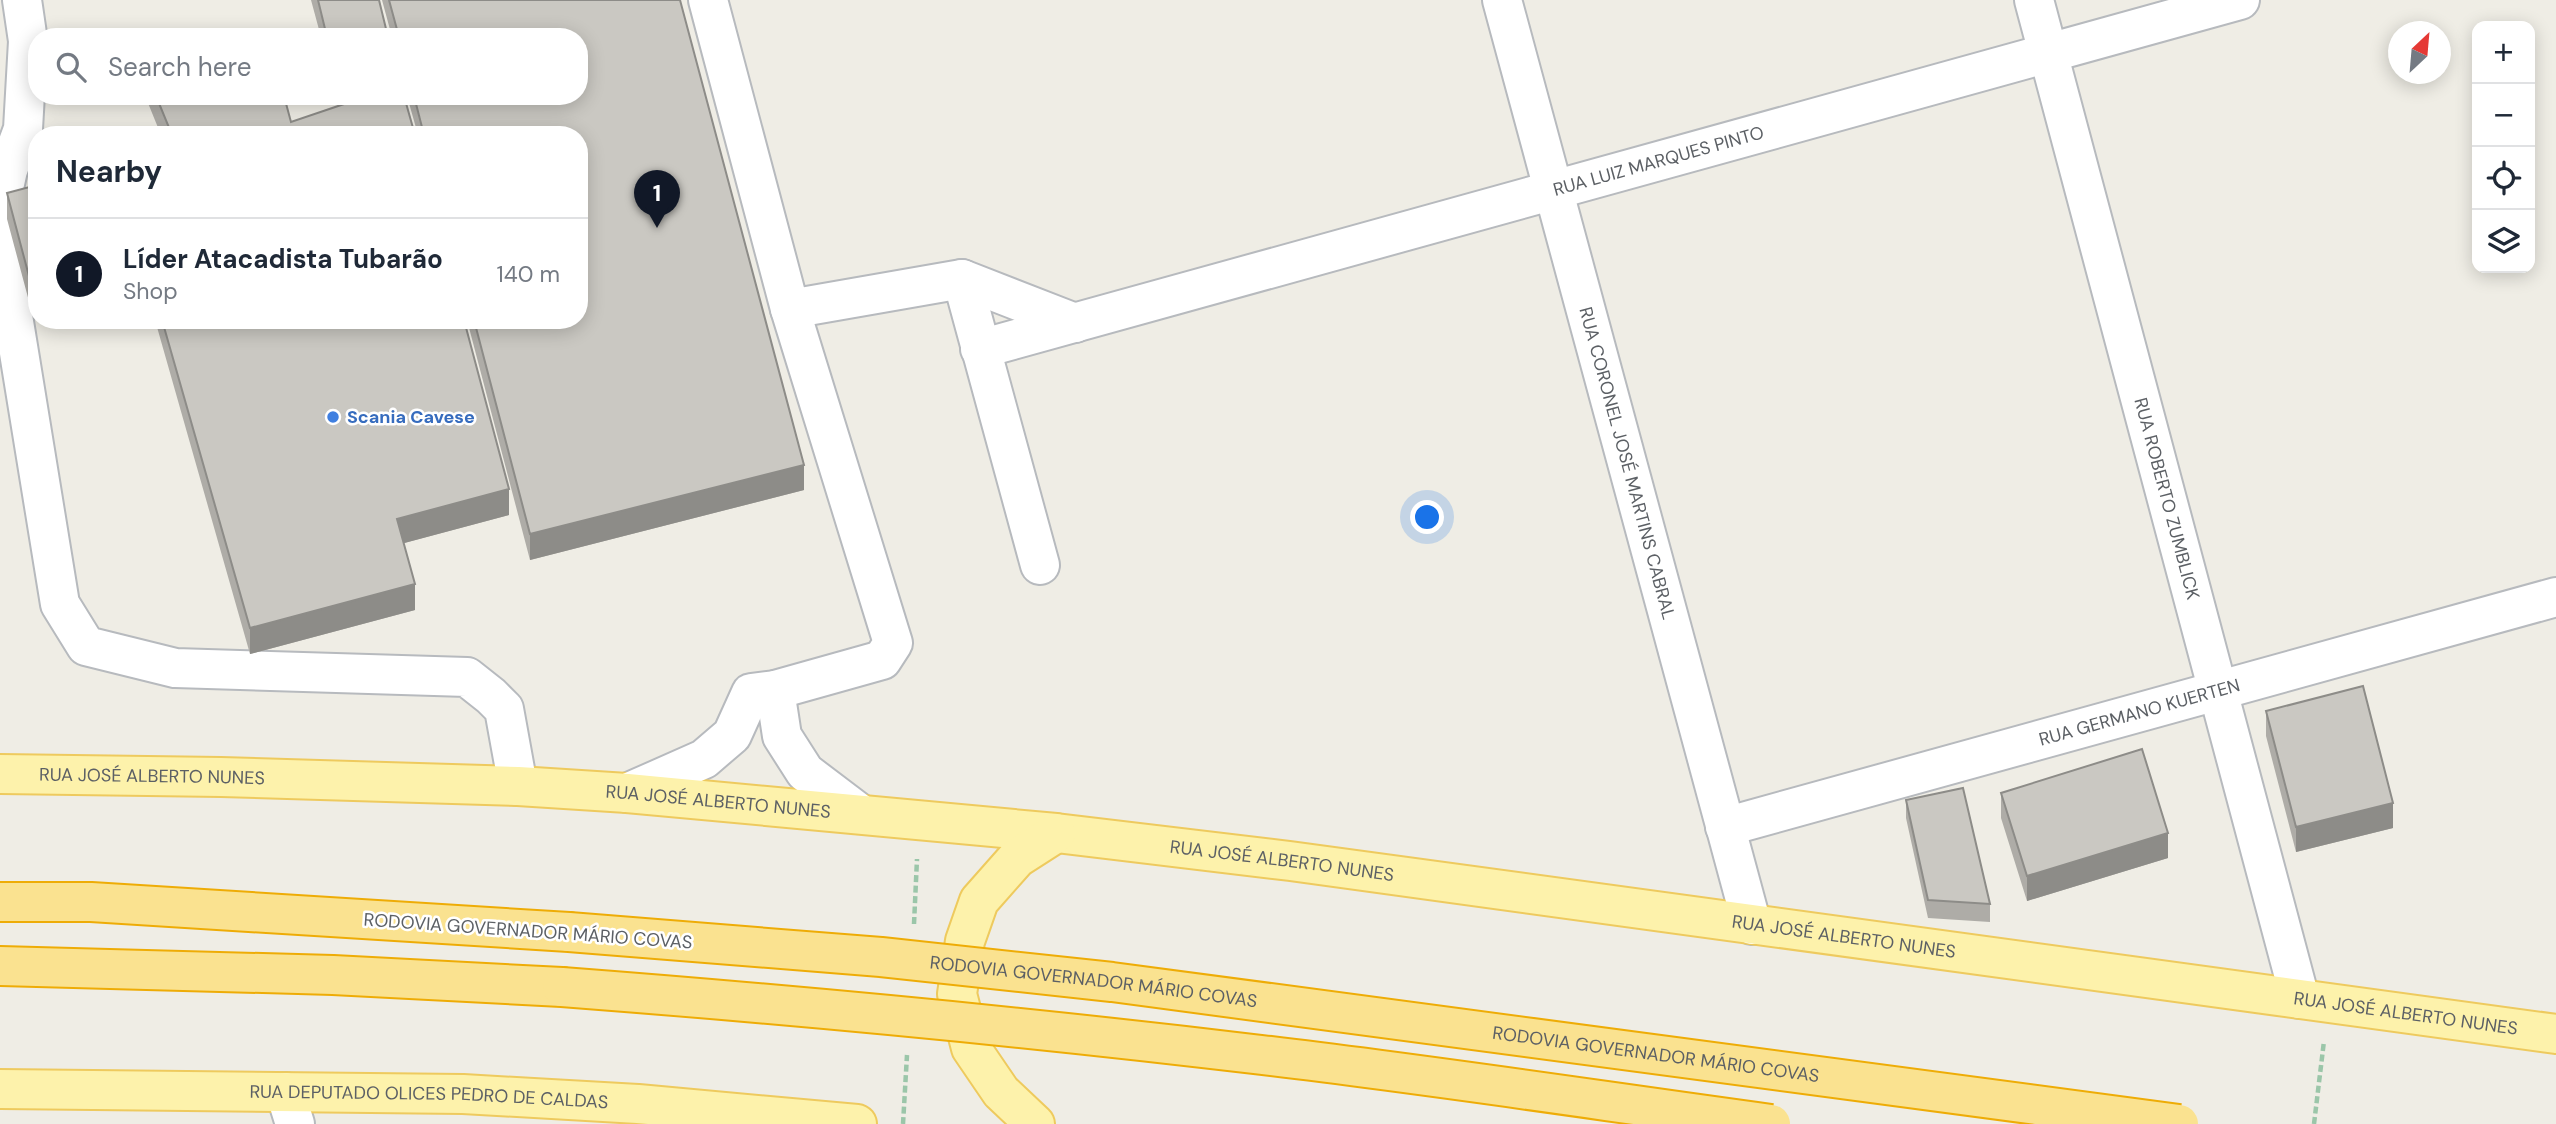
<!DOCTYPE html>
<meta charset="utf-8">
<style>
:root{--surface:#fff;--page:#f2f2f3;--text:#1f2937;--muted:#747a83;--line:#e0e1e3;--accent:#111827}
body{margin:0;font-family:"DM Sans",sans-serif;background:var(--page);color:var(--text)}
.controls{position:absolute;right:21px;top:21px;display:grid;overflow:hidden;border-radius:14px;box-shadow:0 4px 18px #0003}
.controls button{width:63px;height:63px;display:grid;place-items:center;padding:0;border:0;border-bottom:2px solid var(--line);background:var(--surface);color:var(--text);font:35px sans-serif}
.compass{position:absolute;left:2388px;top:21px;width:63px;height:63px;border-radius:50%;background:var(--surface);box-shadow:0 4px 18px #0003;rotate:26deg}
.you{position:absolute;left:1428px;top:518px;width:24px;height:24px;margin:-18px;border:5px solid #fff;border-radius:50%;background:#1a73e8;box-shadow:0 0 0 10px #1a73e833}
.badge{display:grid;place-items:center;width:46px;height:46px;border-radius:50%;background:var(--accent);color:#fff;font-size:23px;font-weight:700}
.pin{position:absolute;translate:-50% -58px;filter:drop-shadow(0 2px 4px #0008)}
.pin::after{content:'';position:absolute;top:37px;width:24px;height:21px;background:inherit;clip-path:polygon(0 0,100% 0,50% 100%)}
.list{margin:0;padding:0;list-style:none}
h2{display:flex;justify-content:space-between;align-items:center;height:91px;margin:0;padding:0 28px;font-size:30px}
h2 small{font-size:23px;font-weight:400;color:var(--muted)}
.list li{display:grid;grid-template-columns:46px 1fr auto;gap:21px;align-items:center;box-sizing:border-box;height:112px;padding:0 28px;border-top:2px solid var(--line)}
.list b{display:block;font-size:26px;white-space:nowrap}
.list p{margin:0;font-size:23px;white-space:nowrap;color:var(--muted)}
.list em{font-size:23px;font-style:normal;color:var(--muted)}
.icon{flex:none;width:38px;height:38px;fill:none;stroke:currentColor;stroke-width:2;stroke-linecap:round;stroke-linejoin:round}
.map{position:relative;flex:none;width:2556px;height:1124px;overflow:hidden}
.search{position:absolute;background:var(--surface);box-shadow:0 4px 18px #0003;left:28px;top:28px;width:560px;height:77px;display:flex;align-items:center;gap:18px;box-sizing:border-box;padding:0 24px;border-radius:28px;color:var(--muted);font-size:26px}
.panel{position:absolute;background:var(--surface);box-shadow:0 4px 18px #0003;left:28px;top:126px;width:560px;height:203px;border-radius:28px}
.map>svg:first-child{display:block}
</style>
<div class="map">
<svg width="2556" height="1124" viewBox="0 0 2556 1124">
<rect width="100%" height="100%" fill="#efede5"/>
<g fill="none" stroke-linecap="round" stroke-linejoin="round">
<g stroke="#b7babe" stroke-width="42">
<g id="minor">
<path d="M708,0l82,309 172,-30 113,44"/>
<path id="s1" d="M1502,0l250,925"/>
<path id="s2" d="M2034,0l266,999"/>
<path d="M0,206l8,-36 15,-41 5,-88 -6,-41"/>
<path d="M0,236l60,368 26,42 89,22 292,9 24,19 13,13 14,77"/>
<path d="M962,279l78,286"/>
<path id="s3" d="M980,349l1260,-349"/>
<path d="M775,690l7,46 23,36 54,41"/>
<path d="M627,793l77,-34 28,-24 19,-42 24,-3 107,-30 11,-17 -103,-334"/>
<path id="s4" d="M1725,827l831,-230"/>
<path d="M285,1092l10,32"/>
</g>
</g>
<g stroke="#eeca5e" stroke-width="42">
<g id="major">
<path id="s5" d="M0,774l221,3 297,9 109,7 429,40 234,28 1266,173"/>
<path id="s6" d="M0,1089l463,5 175,10 219,20"/>
<path d="M1035,1124l-34,-32 -30,-44 -14,-54 8,-53 14,-40 38,-43 39,-25"/>
</g>
</g>
<g stroke="#eeac06" stroke-width="42">
<path id="highway" d="M0,902h91l478,30
M0,966l333,9 229,12"/>
</g>
<path stroke="#9bc6a9" stroke-width="4.5" stroke-dasharray="7 3.5" stroke-linecap="butt" d="M914,924l3,-65
M903,1124l4,-69
M2314,1124l10,-83"/>
<use href="#minor" stroke="#fff" stroke-width="38"/>
<use href="#major" stroke="#fdf2ab" stroke-width="38"/>
<use href="#highway" stroke="#fae290" stroke-width="38"/>
<g stroke="#eeac06" stroke-width="42" stroke-linecap="butt">
<g id="highway-bridge">
<path id="s7" d="M569,932l312,25 231,25 1067,142"/>
<path d="M562,987c234,18 467,40 700,68 170,20 340,46 509,69"/>
</g>
</g>
<use href="#highway-bridge" stroke="#fae290" stroke-width="38"/>
</g>
<path fill="#aeaca7" d="M311,0h68l9,37h-67z
M382,0h298l124,490 -274,70 -63,-240h112v-185h-161l-11,-39h172v-59h-187z
M148,96h136l7,26 47,-16 -2,-10h68l11,39h-254l-13,-32z
M37,185l-7,120 -23,-86v-26z
M155,320h309l45,195 -105,28 11,67 -165,44z
M2266,711l127,117 -97,24 -30,-116z
M2001,793l167,65 -141,43 -26,-83z
M1906,800l84,104v18l-62,-4 -22,-100z"/>
<path fill="#8d8c88" d="M37,278v25l-7,2v-25z
M804,465v25l-274,70v-26z
M509,489v26l-112,30v-26z
M415,584v26l-165,44v-26z
M2393,803v25l-97,24v-25z
M2168,833v25l-141,43v-25z"/>
<path fill="#cac8c2" stroke="#8d8c88" stroke-width="2" d="M318,0h61l9,37h-61z
M389,0h291l124,465 -274,69 -56,-214h105v-185h-155l-10,-39h165v-59h-180z
M156,96h128l7,26 53,-18 -2,-8h62l11,39h-243z
M37,185v93l-7,2 -23,-87z
M162,320h302l45,169 -112,30 18,65 -165,44z
M2363,686l30,117 -97,24 -30,-116z
M2142,749l26,84 -141,43 -26,-83z
M1963,788l27,116 -62,-4 -22,-100z"/>
<circle fill="#3f7fe0" stroke="#fff" stroke-width="2.5" cx="333" cy="417" r="7"/>
<g text-anchor="middle" stroke-width="5" stroke-linejoin="round" paint-order="stroke">
<g font-size="18" fill="#5c6065" stroke="#fff">
<text dy="6" stroke="none"><textPath href="#s3" startOffset="704">RUA LUIZ MARQUES PINTO</textPath></text>
<text dy="6" stroke="none"><textPath href="#s1" startOffset="480">RUA CORONEL JOSÉ MARTINS CABRAL</textPath></text>
<text dy="6" stroke="none"><textPath href="#s2" startOffset="516">RUA ROBERTO ZUMBLICK</textPath></text>
<text dy="6" stroke="none"><textPath href="#s4" startOffset="430">RUA GERMANO KUERTEN</textPath></text>
<text dy="6" stroke="none"><textPath href="#s5" startOffset="152">RUA JOSÉ ALBERTO NUNES</textPath></text>
<text dy="6" stroke="none"><textPath href="#s5" startOffset="719">RUA JOSÉ ALBERTO NUNES</textPath></text>
<text dy="6" stroke="none"><textPath href="#s5" startOffset="1286">RUA JOSÉ ALBERTO NUNES</textPath></text>
<text transform="translate(528 931) rotate(4)" y="6">RODOVIA GOVERNADOR MÁRIO COVAS</text>
<text dy="6" stroke="none"><textPath href="#s5" startOffset="1853">RUA JOSÉ ALBERTO NUNES</textPath></text>
<text dy="6" stroke="none"><textPath href="#s7" startOffset="527">RODOVIA GOVERNADOR MÁRIO COVAS</textPath></text>
<text dy="6" stroke="none"><textPath href="#s5" startOffset="2420">RUA JOSÉ ALBERTO NUNES</textPath></text>
<text dy="6" stroke="none"><textPath href="#s7" startOffset="1094">RODOVIA GOVERNADOR MÁRIO COVAS</textPath></text>
<text dy="6" stroke="none"><textPath href="#s6" startOffset="429">RUA DEPUTADO OLICES PEDRO DE CALDAS</textPath></text>
</g>
<g font-size="18" font-weight="bold" fill="#366cbe" stroke="#fff" text-anchor="start">
<text x="347" y="423">Scania Cavese</text>
</g>
</g>
</svg>
<div class="controls">
<button>+</button>
<button>−</button>
<button><svg class="icon" aria-label="locate" viewBox="0 0 24 24"><circle cx="12" cy="12" r="6"/><path d="M12 2v4M12 18v4M2 12h4M18 12h4"/></svg></button>
<button><svg class="icon" aria-label="layers" viewBox="0 0 24 24"><path d="M12 4l9 5-9 5-9-5zM3 14l9 5 9-5"/></svg></button>
</div>
<svg class="compass" viewBox="-18 -18 36 36"><path d="M0-13l5 13h-10z" fill="#e53935"/><path d="M0 13l5-13h-10z" fill="#747a83"/></svg>
<div class="you"></div>
<div class="pin badge" style="left:657px;top:228px">1</div>
<div class="search"><svg class="icon" aria-label="search" viewBox="0 0 24 24"><circle cx="10" cy="10" r="6"/><path d="M15 15l6 6"/></svg>Search here</div>
<section class="panel">
<h2>Nearby<small></small></h2>
<ul class="list">
<li><span class="badge">1</span><div><b>Líder Atacadista Tubarão</b><p>Shop</p></div><em>140 m</em></li>
</ul>
</section>
</div>
